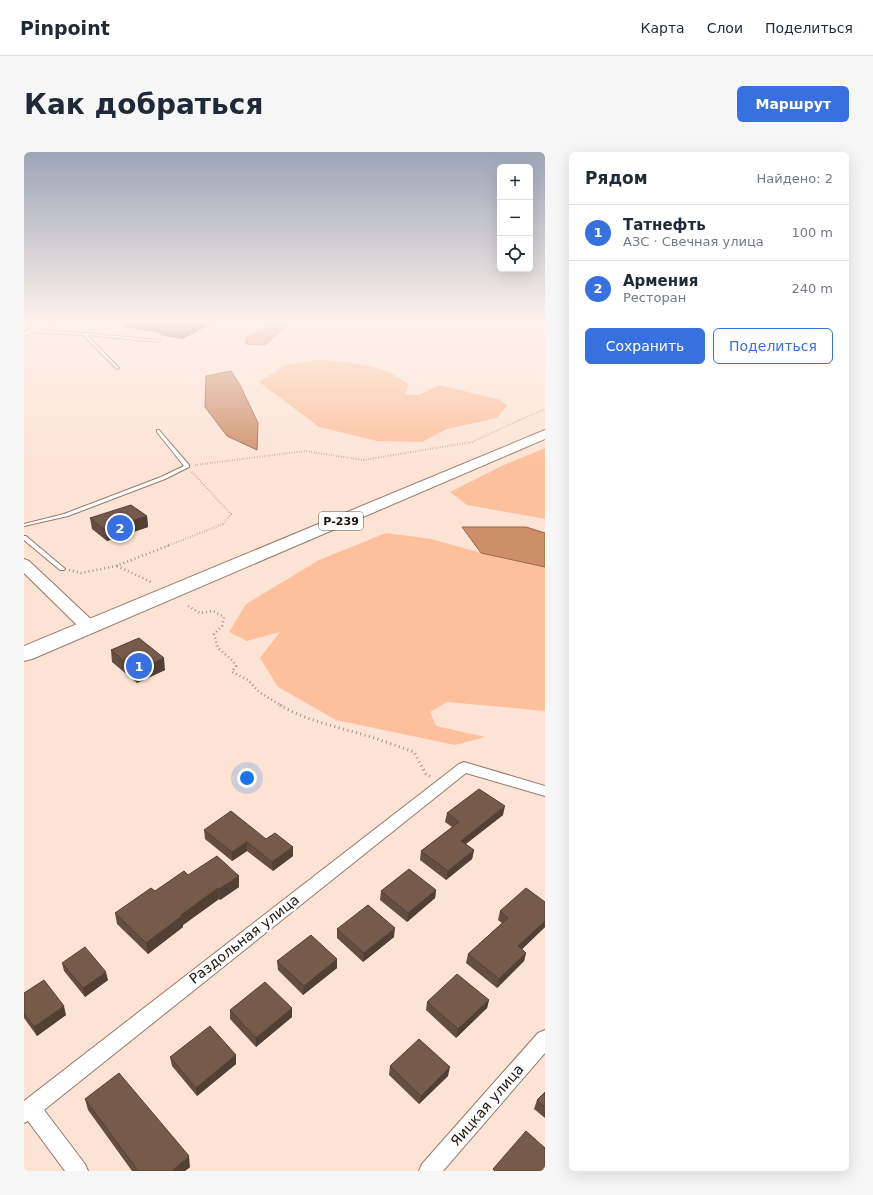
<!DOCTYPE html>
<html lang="ru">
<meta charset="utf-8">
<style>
:root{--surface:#fff;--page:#f6f6f7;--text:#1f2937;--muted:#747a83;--line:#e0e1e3;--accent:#3770df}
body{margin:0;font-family:"DejaVu Sans",sans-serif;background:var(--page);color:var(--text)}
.controls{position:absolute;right:12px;top:12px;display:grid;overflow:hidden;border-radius:6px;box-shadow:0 4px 16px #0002}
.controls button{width:36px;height:36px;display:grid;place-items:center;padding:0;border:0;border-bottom:1px solid var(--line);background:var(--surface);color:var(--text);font:20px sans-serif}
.you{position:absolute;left:223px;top:626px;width:14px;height:14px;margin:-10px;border:3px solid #fff;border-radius:50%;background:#1a73e8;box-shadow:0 0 0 6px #1a73e833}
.badge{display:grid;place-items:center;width:26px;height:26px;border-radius:50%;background:var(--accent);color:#fff;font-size:13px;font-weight:700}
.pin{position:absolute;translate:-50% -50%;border:2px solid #fff;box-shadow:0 1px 4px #0006}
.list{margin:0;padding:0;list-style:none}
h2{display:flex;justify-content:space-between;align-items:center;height:52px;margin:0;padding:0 16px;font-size:17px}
h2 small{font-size:13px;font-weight:400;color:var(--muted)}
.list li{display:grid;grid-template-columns:26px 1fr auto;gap:12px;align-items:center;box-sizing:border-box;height:56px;padding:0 16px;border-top:1px solid var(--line)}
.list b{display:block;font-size:15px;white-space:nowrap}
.list p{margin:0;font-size:13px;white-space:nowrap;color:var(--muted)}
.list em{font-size:13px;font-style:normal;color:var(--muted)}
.actions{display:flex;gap:8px;padding:12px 16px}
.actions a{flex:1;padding:9px 0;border:1px solid var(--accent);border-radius:6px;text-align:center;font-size:14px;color:var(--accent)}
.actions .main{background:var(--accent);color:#fff}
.icon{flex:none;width:22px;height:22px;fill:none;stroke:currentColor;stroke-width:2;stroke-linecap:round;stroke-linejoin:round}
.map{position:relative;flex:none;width:521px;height:1019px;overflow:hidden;border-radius:6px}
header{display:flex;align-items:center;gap:24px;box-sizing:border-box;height:56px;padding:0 20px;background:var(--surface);border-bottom:1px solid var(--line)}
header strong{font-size:19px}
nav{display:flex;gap:22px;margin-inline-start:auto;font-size:14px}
.intro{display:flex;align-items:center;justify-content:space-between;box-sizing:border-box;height:96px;padding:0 24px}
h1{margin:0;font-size:28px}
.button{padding:10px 18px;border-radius:6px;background:var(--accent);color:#fff;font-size:14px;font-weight:700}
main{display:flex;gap:24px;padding:0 24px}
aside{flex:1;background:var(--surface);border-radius:6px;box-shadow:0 4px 16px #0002}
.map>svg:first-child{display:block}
</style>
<header>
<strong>Pinpoint</strong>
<nav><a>Карта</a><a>Слои</a><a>Поделиться</a></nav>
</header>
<div class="intro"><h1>Как добраться</h1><a class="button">Маршрут</a></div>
<main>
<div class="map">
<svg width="521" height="1019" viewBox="0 0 521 1019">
<rect width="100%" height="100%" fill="#fde3d4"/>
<path fill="#fcc09c" d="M292,208c32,2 67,3 93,25l-4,9 14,1 20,-10 62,15 6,6 -10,12 -50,11 -25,13 -45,-1 -58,-14 -60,-45 27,-17z
M521,296v71l-78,-14 -17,-13 56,-28z
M362,381l45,6 50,14 64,14v144l-98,-9 -17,10 6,14 49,11 -30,8 -119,-25 -58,-33 -18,-29 20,-26 -33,9 -18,-9 17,-28 73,-44z"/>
<path fill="#cd8f6a" stroke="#986a4e" d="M246,171h20l-25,22 -19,-1v-6z
M207,219l9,14 18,38 -1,27 -30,-14 -22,-29 1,-31z
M438,375h64l19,6v34l-64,-14z"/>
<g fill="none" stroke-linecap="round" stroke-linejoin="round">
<g stroke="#957968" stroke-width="2">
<path id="lane" d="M6,178l54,3 74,7 2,1 -2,1 -71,-7 31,32 1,1 -2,1 -34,-34 -52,-3 -2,-1z
M133,278h2l30,35v2l-24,12 -97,37 -44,10v-2l40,-10 97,-37 23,-11 -27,-34z
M0,384h2l38,32 1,1 -1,1h-4l-36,-30z"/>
</g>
<g stroke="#957968" stroke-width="2">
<path id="street" d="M23,171h9l-32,13v-4z
M440,610l81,24v10l-79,-23 -422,337 41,54 3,7h-23l-37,-50 -4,2v-22l435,-337z
M521,878v23l-102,118h-24l3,-7 116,-131z"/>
</g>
<g stroke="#957968" stroke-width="2">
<path id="secondary" d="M0,407l5,2 66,62 3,4 -3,4 -6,1 -6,-1 -59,-58z"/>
</g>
<g stroke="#957968" stroke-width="2">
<path id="highway" d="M521,278v9l-513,220 -8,2v-15z"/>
</g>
<path stroke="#a59286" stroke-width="1.5" stroke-dasharray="0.5 1.5" stroke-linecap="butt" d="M494,269l27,-12"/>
<path stroke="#a59286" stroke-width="2" stroke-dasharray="0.5 2" stroke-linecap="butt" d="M171,313l110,-14 58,9 109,-18 48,-22
M143,394l56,-22 8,-10 -40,-43"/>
<path stroke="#a59286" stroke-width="2.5" stroke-dasharray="1 3" stroke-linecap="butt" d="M93,414l34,16
M45,418l12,3 35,-7 54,-21
M164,454l12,7 13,-2 11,6 -2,9 -8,8 4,14 15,13 3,5 -4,6 16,8 11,12 23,14"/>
<path stroke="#a59286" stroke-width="3" stroke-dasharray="1 3.5" stroke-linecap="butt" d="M256,553c25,15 54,21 81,29 18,5 36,12 53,18l12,22 7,4"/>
<use href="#lane" fill="#fff" fill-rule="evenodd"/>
<use href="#street" fill="#fff" fill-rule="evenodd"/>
<use href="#secondary" fill="#fff" fill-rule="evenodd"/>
<use href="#highway" fill="#fff" fill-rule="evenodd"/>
</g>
<path fill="#654e40" d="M101,171h88l-31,16 -22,-4v-2l-35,-6z
M123,364l1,11 -41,14 -15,-12 -2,-11z
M87,498l54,20 -28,13 -25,-21z
M423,661l56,2 -37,29 8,6 -2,9 -26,21 -26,-20 1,-9 31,-24 -7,-5z
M180,678l62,9 27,8v9l-20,15 -26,-20 -15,10 -27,-22z
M164,723l51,12 -19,13 -1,-1 -36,26v2l-35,27 -31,-30 -2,-11 40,-22z
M412,738l-1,8 -28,24 -27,-22 1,-9z
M476,759l45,16 -23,22 4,4 -2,8 -27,27 -31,-25 2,-9 34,-31 -4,-3z
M313,777l57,8 -31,25 -26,-24z
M253,809l60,7 -34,27 -25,-25z
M38,811l46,17 -23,17 -21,-26z
M0,841l42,22 -29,21 -13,-18z
M465,848l-2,8 -31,30 -30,-28 1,-8z
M268,856v9l-36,30 -26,-28v-9z
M212,903v9l-39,32 -25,-30 -2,-9z
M366,914l58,10 -29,28 -30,-29z
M521,940v26l-11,-9 3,-9z
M61,947l105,68 -5,4h-53l-44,-61z"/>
<path fill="#534034" d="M178,171h11l-31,16v-6z
M123,364l1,11 -41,14 -2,-11z
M140,506l1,12 -28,13 -1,-12z
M481,654l-2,9 -44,34 2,-8z
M223,690v9l-15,10v-9z
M269,695v9l-20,15 -1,-9z
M450,698l-2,9 -26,21 2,-9z
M215,724v11l-19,13 -1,-11z
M194,736l1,11 -36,26v2l-35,27 -2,-11 35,-28z
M412,738l-1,8 -28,24 1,-9z
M521,769v6l-29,28 2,-9z
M371,776l-1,9 -31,25 1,-9z
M502,801l-2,8 -27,27 2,-9z
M313,807v9l-34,27 1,-9z
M82,820l2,8 -23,17 -2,-9z
M465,848l-2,8 -31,30 2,-9z
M40,854l2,9 -29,21 -3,-9z
M268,856v9l-36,30v-9z
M212,903v9l-39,32 -1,-8z
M426,915l-2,9 -29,28 2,-8z
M165,1004l1,11 -5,4h-13z"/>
<path fill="#765b4b" stroke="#534034" d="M110,171h68l-20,10 -22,-3 2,-2z
M107,353l16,11 -42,14 -15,-12z
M115,486l25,20 -28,13 -25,-21z
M455,637l26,17 -44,35 13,9 -26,21 -27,-20 38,-29 -12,-9z
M207,659l35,28 9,-6 18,14 -21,15 -25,-20 -15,10 -28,-22z
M193,704l22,20 -20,13 -1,-1 -37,27 1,1 -36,27 -31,-30 36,-25 4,3 29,-20 4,4z
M385,717l27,21 -28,23 -27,-22z
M502,736l19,14v19l-27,25 8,7 -27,26 -31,-25 40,-36 -8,-7z
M344,753l27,23 -31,25 -27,-24z
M287,783l26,24 -33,27 -27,-25z
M61,795l21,25 -23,16 -21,-25z
M433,822l32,26 -31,29 -31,-27z
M20,828l20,26 -30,21 -10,-14v-20z
M241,830l27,26 -36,30 -26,-28z
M186,874l26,29 -40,33 -26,-31z
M395,887l31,28 -29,29 -31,-30z
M95,921l70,83 -17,15h-34l-53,-72z
M521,940v15l-8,-7z
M502,979l19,17v23h-50l-2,-2z"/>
<linearGradient id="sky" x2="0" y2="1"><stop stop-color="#9da5b6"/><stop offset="0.54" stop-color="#fef2ec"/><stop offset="1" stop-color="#fef2ec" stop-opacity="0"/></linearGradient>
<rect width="521" height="314" fill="url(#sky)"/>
<g text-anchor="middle" stroke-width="4" stroke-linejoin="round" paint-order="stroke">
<rect fill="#fff" stroke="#605954" stroke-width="1" x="295" y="360" width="44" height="18" rx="3"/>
<g font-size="11" font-weight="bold" fill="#1c120b">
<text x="317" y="373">Р-239</text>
</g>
<g font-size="14" fill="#1c120b" stroke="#fff">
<text transform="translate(220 787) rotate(-38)" y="5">Раздольная улица</text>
<text transform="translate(463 953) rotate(-49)" y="5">Яицкая улица</text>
</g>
</g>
</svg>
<div class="controls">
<button>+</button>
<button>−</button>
<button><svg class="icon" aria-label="locate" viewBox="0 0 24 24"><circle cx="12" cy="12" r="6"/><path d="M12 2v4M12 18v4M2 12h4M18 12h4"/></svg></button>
</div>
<div class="you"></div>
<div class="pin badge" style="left:115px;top:514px">1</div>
<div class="pin badge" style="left:96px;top:376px">2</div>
</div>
<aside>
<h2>Рядом<small>Найдено: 2</small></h2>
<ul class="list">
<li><span class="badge">1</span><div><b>Татнефть</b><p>АЗС · Свечная улица</p></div><em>100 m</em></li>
<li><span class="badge">2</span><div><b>Армения</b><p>Ресторан</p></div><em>240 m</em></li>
</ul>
<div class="actions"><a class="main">Сохранить</a><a>Поделиться</a></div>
</aside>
</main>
